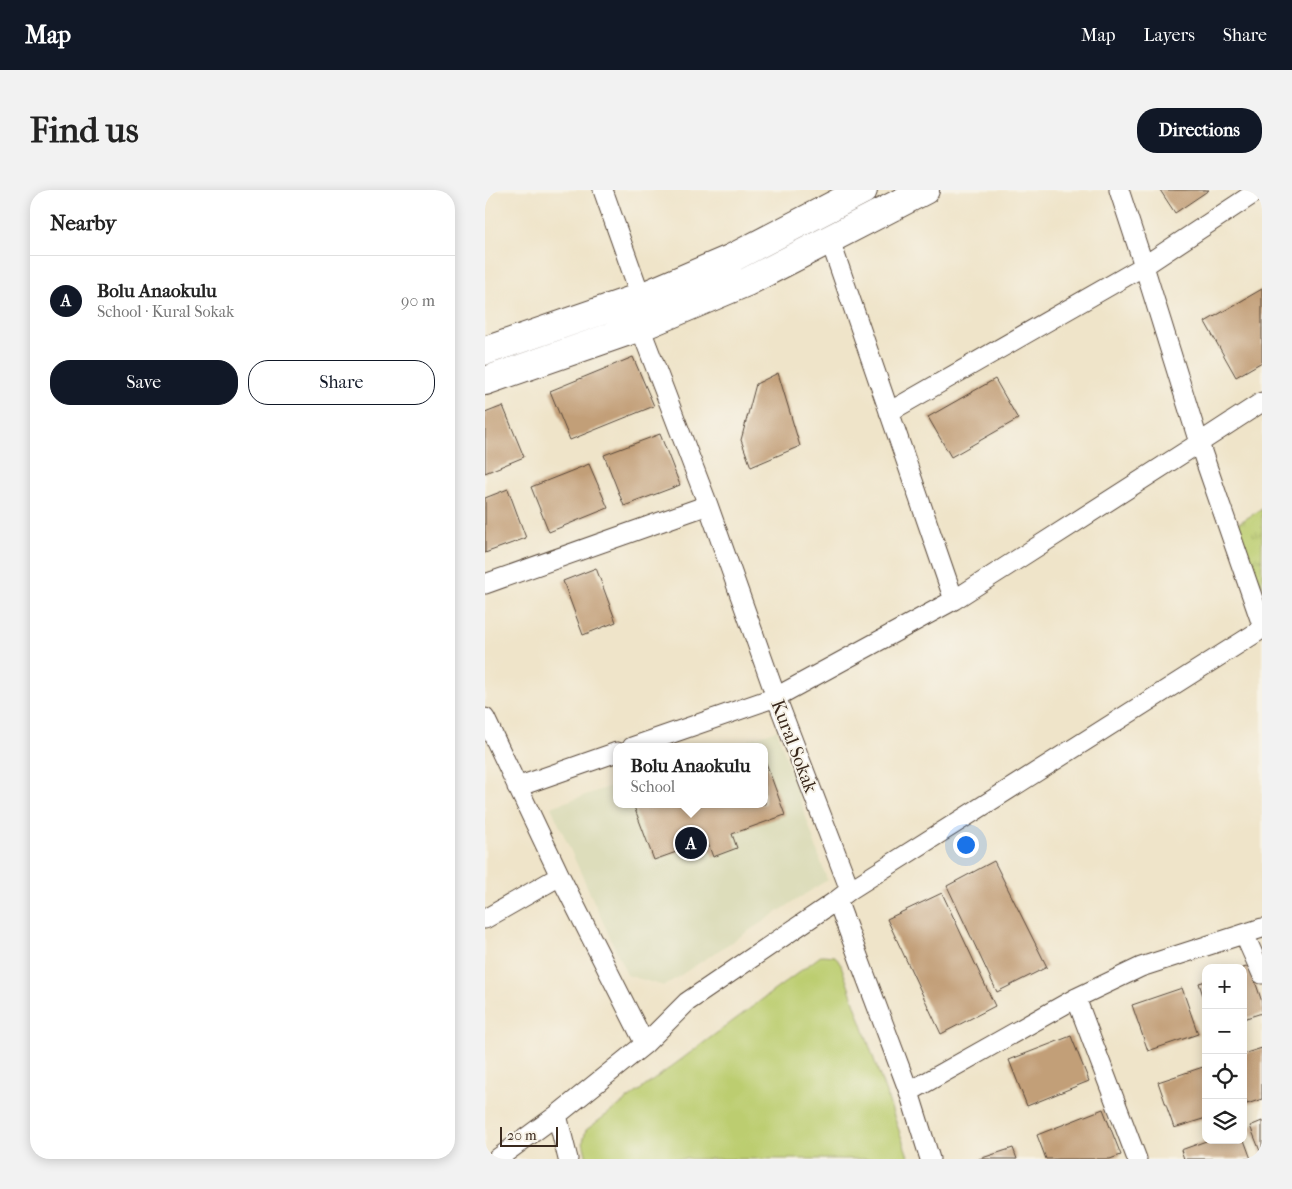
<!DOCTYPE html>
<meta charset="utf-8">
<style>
:root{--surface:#fff;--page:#f2f2f2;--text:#222;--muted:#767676;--line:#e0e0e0;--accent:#111827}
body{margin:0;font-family:"IM FELL French Canon",serif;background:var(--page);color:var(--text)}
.controls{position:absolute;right:15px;bottom:15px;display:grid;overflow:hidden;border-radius:10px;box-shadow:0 2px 12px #0003}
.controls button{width:45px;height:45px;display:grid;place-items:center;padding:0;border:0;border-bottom:1px solid var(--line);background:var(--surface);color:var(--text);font:25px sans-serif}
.scale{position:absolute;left:15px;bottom:12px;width:58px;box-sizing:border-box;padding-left:5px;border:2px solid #3b2a1e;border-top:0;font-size:14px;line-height:18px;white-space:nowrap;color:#3b2a1e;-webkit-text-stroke:4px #f7f3e8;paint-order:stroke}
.you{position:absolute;left:480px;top:654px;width:18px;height:18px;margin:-12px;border:4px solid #fff;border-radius:50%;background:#1a73e8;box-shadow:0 0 0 8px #1a73e833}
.badge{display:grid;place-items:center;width:32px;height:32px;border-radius:50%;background:var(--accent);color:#fff;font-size:16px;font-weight:700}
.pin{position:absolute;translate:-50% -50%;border:2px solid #fff;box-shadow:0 1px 5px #0006}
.popup{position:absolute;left:128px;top:553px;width:155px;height:65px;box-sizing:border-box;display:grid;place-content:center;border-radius:10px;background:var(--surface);filter:drop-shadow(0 1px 4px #0005);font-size:16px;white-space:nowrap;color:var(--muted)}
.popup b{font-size:19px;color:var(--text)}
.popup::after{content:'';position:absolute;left:50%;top:100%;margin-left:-10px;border:10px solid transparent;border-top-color:var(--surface)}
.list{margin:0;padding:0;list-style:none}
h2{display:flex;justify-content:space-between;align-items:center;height:65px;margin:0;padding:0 20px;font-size:21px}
h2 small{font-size:16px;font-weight:400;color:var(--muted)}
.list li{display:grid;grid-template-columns:32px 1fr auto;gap:15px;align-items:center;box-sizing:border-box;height:90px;padding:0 20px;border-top:1px solid var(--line)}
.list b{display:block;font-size:19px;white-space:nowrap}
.list p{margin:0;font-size:16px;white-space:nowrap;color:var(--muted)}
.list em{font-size:16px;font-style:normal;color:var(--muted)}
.actions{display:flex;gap:10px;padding:15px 20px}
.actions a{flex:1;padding:11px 0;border:1px solid var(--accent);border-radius:20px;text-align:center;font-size:18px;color:var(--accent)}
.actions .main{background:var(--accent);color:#fff}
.icon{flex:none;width:28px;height:28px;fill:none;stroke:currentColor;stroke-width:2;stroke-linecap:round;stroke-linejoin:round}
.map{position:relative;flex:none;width:777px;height:969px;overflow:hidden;border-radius:20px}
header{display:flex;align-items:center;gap:30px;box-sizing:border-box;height:70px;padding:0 25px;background:var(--accent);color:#fff}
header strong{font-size:24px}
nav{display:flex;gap:28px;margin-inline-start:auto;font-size:18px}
.intro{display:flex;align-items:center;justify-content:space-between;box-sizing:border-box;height:120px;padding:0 30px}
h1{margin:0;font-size:35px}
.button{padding:12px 22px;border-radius:20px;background:var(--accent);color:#fff;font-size:18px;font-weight:700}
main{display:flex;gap:30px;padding:0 30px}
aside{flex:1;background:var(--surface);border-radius:20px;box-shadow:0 2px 12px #0003}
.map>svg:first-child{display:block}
</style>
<header>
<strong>Map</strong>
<nav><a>Map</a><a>Layers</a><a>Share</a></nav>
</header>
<div class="intro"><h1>Find us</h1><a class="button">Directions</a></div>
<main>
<aside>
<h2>Nearby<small></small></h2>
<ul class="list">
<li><span class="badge">A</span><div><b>Bolu Anaokulu</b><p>School · Kural Sokak</p></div><em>90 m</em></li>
</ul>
<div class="actions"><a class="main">Save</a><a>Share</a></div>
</aside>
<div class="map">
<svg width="777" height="969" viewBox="0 0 777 969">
<defs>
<pattern id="park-tufts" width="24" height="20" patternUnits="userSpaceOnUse" patternTransform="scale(1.25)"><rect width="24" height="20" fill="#bccd70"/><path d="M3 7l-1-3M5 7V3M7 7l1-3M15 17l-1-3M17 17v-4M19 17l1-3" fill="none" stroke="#a2b061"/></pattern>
</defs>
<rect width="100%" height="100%" fill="#f7f3e8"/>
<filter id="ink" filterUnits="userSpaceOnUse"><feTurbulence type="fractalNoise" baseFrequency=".02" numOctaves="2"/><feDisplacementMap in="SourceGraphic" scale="10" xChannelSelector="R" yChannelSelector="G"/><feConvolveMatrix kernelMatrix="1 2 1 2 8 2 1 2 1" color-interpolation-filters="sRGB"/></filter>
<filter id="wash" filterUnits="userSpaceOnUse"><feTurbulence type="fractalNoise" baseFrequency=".0096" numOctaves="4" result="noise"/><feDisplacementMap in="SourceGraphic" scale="20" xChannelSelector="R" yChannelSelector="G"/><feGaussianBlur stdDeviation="1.12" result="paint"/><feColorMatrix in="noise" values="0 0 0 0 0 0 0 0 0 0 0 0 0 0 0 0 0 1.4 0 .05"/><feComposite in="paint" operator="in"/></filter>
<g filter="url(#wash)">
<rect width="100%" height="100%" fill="#efe4c9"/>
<path fill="#ddb" d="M292,540l50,150 -163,106 -37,-11 -76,-168 66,-23v20h148v-57h-36z"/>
<path fill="#bccd70" stroke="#7c7c47" d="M337,765l13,1 6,9 68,194h-322l-4,-17 3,-12z"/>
<path fill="url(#park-tufts)" stroke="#7c7c47" d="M777,319v79l-25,-64z"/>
<g id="blocks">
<path fill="#c29f78" d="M675,0h49l-34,23z
M777,99v73l-26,15 -31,-55z
M148,167l21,49 -84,34 -20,-49z
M293,183l22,73 -49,21 -10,-27 15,-56z
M510,189l23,40 -67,38 -23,-40z
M18,216l21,51 -39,16v-60z
M175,244l20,51 -56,21 -20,-51z
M104,274l19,44 -59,24 -18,-45z
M23,299l18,49 -41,15v-55z
M111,378l20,54 -33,13 -20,-54z
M280,570l20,55 -53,19 5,14 -24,9 -6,-16 -53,19 -21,-56h132z
M509,671l53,106 -50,25 -50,-106z
M457,703l53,113 -54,28 -54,-115z
M765,776l12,36v11l-19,6v-51z
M721,791v21h-1l-6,-19z
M697,798l16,46 -50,17 -16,-46z
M586,846l18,45 -62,25 -18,-46z
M777,858v51l-15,5 -4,-12v-38z
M721,876v52l-32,10 -16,-46z
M618,919l18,46 -11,4h-64l-9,-24z
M777,931v35l-12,-30z
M724,950h35l7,19h-67l-3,-9z
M528,958l4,11h-38z"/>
</g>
</g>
<g filter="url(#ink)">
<use href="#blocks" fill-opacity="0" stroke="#564638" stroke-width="1"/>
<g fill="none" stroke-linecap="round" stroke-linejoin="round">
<g stroke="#564638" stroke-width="21">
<path id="minor" d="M118,0l38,107
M345,50l124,360
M155,137l68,178 68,192 74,193 -13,10 72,192 21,67
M777,212l-63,41 63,182
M404,222l255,-146 -25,-76
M0,394l223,-79
M0,528l75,158 85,168
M147,557l144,-50 178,-97 245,-157 -55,-177 115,-76
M32,597l100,-35
M365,700l412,-261
M0,729l75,-43
M759,744l18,40
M591,808l61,161
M424,902l167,-94 65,-31 121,-39
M72,925l11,44
M12,969l60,-44 88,-71 42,-42 150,-102"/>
</g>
<g stroke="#564638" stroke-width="30">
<path id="secondary" d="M0,161l156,-54 91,-39 131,-68
M0,191l155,-54 107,-45 178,-92"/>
</g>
<use href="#minor" stroke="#fff" stroke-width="19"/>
<use href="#secondary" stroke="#fff" stroke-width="28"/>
</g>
</g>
<g text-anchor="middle" stroke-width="4" stroke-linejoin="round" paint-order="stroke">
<g font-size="19" fill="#3b2a1e" stroke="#f7f3e8">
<text transform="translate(310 556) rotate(69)" y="7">Kural Sokak</text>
</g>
</g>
</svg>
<div class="controls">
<button>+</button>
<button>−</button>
<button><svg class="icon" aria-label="locate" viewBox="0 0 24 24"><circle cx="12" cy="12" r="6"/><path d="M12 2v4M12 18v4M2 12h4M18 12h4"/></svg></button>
<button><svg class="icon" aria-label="layers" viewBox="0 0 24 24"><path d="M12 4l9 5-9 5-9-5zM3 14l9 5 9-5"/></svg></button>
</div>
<div class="scale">20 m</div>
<div class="you"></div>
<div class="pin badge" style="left:206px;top:653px">A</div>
<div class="popup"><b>Bolu Anaokulu</b>School</div>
</div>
</main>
